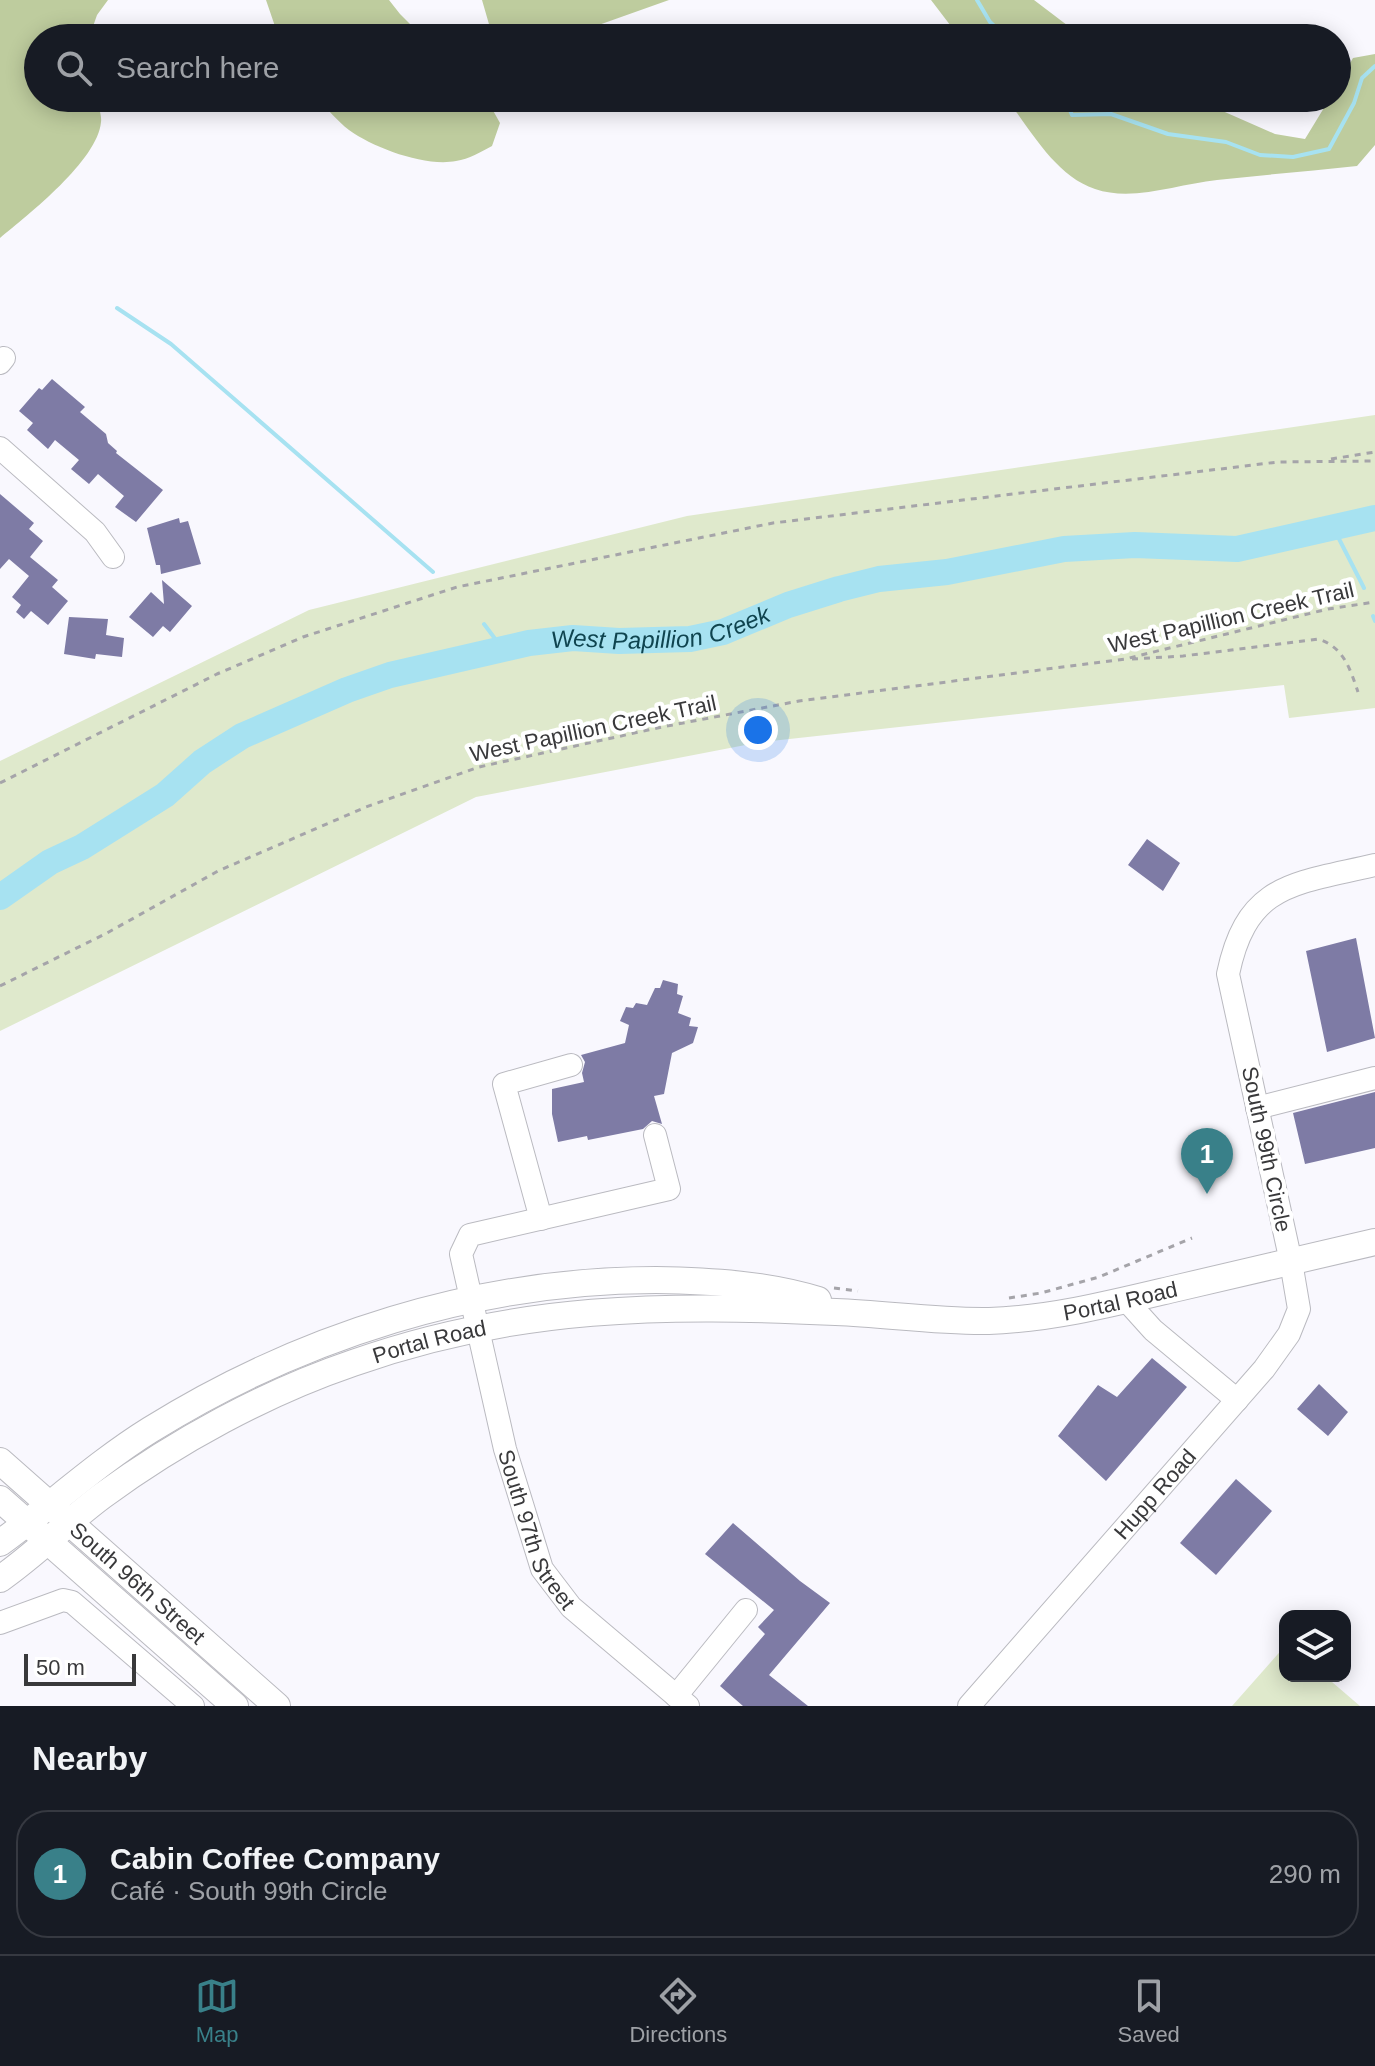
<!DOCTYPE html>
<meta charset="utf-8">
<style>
:root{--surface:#171b24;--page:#242831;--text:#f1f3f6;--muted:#9ea1a6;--line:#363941;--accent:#398089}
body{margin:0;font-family:Arial,sans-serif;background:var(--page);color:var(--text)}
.controls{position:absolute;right:24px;bottom:24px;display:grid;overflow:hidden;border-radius:16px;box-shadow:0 4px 20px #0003}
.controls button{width:72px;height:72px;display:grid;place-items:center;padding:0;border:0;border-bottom:2px solid var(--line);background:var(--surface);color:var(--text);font:40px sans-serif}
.scale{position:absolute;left:24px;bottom:20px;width:112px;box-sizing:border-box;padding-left:8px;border:4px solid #39393b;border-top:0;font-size:22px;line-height:28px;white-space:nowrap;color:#39393b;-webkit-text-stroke:6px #fff;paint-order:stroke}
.you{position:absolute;left:758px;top:730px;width:28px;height:28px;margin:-20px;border:6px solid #fff;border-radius:50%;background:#1a73e8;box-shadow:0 0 0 12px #1a73e833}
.badge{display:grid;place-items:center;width:52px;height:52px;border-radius:50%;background:var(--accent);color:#fff;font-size:26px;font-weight:700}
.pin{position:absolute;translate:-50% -66px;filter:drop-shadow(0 2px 4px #0008)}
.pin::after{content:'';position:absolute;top:42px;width:28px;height:24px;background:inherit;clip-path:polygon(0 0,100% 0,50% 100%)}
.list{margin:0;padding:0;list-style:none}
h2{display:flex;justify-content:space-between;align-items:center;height:104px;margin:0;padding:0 32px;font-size:34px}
h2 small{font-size:26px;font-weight:400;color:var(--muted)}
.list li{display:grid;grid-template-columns:52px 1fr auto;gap:24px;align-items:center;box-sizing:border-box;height:128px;margin:0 16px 16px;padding:0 16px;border:2px solid var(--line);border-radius:32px}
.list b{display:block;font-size:30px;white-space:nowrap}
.list p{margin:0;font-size:26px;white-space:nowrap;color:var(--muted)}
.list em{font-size:26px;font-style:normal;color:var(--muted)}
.icon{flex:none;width:44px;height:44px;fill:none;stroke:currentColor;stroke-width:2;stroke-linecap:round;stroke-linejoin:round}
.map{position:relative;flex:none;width:1375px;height:1706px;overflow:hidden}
.search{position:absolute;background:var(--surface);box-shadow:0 4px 20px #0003;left:24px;right:24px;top:24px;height:88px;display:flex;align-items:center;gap:20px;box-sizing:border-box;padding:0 28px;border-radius:44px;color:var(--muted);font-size:30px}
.sheet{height:248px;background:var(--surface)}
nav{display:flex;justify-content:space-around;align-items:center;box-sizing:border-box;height:112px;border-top:2px solid var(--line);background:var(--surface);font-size:22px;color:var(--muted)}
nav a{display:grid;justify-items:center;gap:4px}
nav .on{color:var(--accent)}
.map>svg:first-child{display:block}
</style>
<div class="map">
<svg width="1375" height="1706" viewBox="0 0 1375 1706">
<rect width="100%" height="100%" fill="#f9f8fe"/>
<path fill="#dfe9cc" d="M1375,415v293l-86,10 -5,-33 -523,57 -285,55 -476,234v-270l309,-151 378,-94z
M1285,1646v30h40l35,30h-128z"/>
<path fill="#becc9e" d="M0,0h108l-11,15 -8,23h-51v60h58c2,7 6,17 5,24 -3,38 -73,93 -101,116z
M266,0h123l11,14 24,24h-145z
M482,0h187l-76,27 -17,11h-83z
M931,0h103l50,38h-124z
M1375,54v91l-18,21c-47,5 -94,9 -140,14 -39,4 -84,22 -122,9 -40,-13 -65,-60 -89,-91h187l82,36 30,5 25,-41h7v-12l16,-28z
M317,98h169l14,25 -8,23c-11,6 -23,13 -36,15 -31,6 -82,-13 -107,-31 -12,-9 -22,-22 -32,-32z"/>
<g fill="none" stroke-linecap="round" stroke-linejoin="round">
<path stroke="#a7e2f1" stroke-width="4" d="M977,0l13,22 17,16
M1065,98l7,17 39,-1 57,20 58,8 34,13 33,2 36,-8 25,-46 8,-25 13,-12
M117,308l54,36 262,228
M1334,529l30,59
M1373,616l2,5
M484,624l18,24"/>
<path stroke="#a7e2f1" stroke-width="26" id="s1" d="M0,897l50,-35 32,-15 83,-52 37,-33 40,-26 105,-46 43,-15 139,-32 44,-5 46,3 71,-2 33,-7 65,-27 51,-16 40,-10 68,-7 117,-23 71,-4 102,4 138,-31"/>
</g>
<path fill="#7e7ba5" d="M52,379l33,28 -5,5 26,22 2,9 9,8 -1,2 47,37 -27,32 -21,-15 9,-11 -26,-22 -9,10 -18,-15 8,-9 -24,-20 -7,9 -21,-19 6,-7 -14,-12 20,-23 3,2z
M0,494l34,29 -5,6 14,12 -13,16 28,23 -6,7 16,14 -20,24 -17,-14 -7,8 -8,-7 5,-7 -9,-8 17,-21 -20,-17 -9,10z
M179,518l1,5 8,-2 13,43 -40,10 -1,-9h-4l-9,-37z
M162,580l30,26 -22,26 -7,-6 -10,11 -24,-20 22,-25 13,12z
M69,617l39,2 -2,16 18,3 -2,19 -26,-3 -1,5 -31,-5z
M1147,839l33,24 -17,28 -35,-26z
M1356,938l19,100 -48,14 -21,-101z
M663,980l15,4 -1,10 6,2 -5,17 13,5 -2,8 9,1 -5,16 -21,10 -8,41 -10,2 8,28 -10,-3 -9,8 -55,11 -1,-4 -29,6 -6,-28v-25l32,-7 -2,-9 3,-11 -4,-7 44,-12 4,-18 -9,-4 6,-14 7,1 3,-5 11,2 8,-17h5z
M1375,1092v56l-70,16 -12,-51z
M1152,1358l35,29 -81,94 -48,-45 40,-51 19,12z
M1319,1384l29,28 -20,24 -31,-27z
M1236,1479l36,32 -56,64 -36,-32z
M733,1523l67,58 30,22 -61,72 39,31h-65l-23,-20 45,-52 -7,-7 16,-17 -69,-56z"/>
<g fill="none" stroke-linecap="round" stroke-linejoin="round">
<g stroke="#babac0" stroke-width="24">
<g id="minor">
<path d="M0,363l4,-5"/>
<path d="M0,448l95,84 18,25"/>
<path d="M1257,1108l118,-30"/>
<path id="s2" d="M655,1135l14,54 -199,46 -9,19 44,195 37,120 29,38 117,99"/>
<path d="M541,1219l-37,-135 67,-19"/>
<path d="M1126,1300l27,30 84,70"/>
<path d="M0,1623l63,-23 9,2 121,104"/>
<path d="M676,1696l70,-86"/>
<path id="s3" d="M969,1706l295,-337 25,-35 10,-25 -8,-47 -63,-288c19,-92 67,-90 147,-109"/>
</g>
</g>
<g stroke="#babac0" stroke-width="28">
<g id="major">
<path id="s4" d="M0,1461l277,245"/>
<path d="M0,1499l235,207"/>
<path d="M0,1543c51,-37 97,-80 150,-113 151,-94 328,-150 506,-150 55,1 110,4 162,20"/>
<path id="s5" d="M0,1579c36,-25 67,-57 102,-83 75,-55 163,-103 251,-133 164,-58 312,-59 483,-51 51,2 102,10 153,9 60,-2 121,-17 180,-31 69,-16 137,-32 206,-48"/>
</g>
</g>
<path stroke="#a5a4a9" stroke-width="3" stroke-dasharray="6 6" stroke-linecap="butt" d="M1331,459l44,-7
M1132,659l51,-3 135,-17c26,8 32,30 40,53
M0,783l217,-109 86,-37 154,-50 316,-64 505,-61 97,-1
M0,986l107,-53 111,-62 148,-64 113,-40 183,-40 137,-26 326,-42 203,-50 47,-7
M834,1288l24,3
M1009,1298l32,-5 58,-16 93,-39"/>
<use href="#minor" stroke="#fff" stroke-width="22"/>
<use href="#major" stroke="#fff" stroke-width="26"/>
</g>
<g text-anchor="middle" stroke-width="8" stroke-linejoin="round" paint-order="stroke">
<g font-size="22" fill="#39393b" stroke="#fff">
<text transform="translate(1231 617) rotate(-13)" y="8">West Papillion Creek Trail</text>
<text transform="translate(593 728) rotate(-12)" y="8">West Papillion Creek Trail</text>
<text transform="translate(1267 1149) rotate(78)" y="8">South 99th Circle</text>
<text dy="8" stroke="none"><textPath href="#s5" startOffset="1192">Portal Road</textPath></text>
<text dy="8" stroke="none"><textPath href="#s5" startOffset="496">Portal Road</textPath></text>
<text dy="8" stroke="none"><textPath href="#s3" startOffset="282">Hupp Road</textPath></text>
<text dy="8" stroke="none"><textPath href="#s2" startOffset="568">South 97th Street</textPath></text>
<text dy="8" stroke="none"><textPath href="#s4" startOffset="184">South 96th Street</textPath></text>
</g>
<g font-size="24" font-style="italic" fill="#0f444f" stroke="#fff">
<text dy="8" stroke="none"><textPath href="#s1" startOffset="728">West Papillion Creek</textPath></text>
</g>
</g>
</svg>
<div class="controls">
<button><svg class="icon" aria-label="layers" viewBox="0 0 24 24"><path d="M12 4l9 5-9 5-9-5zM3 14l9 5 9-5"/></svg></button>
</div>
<div class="scale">50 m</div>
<div class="you"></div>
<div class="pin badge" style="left:1207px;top:1194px">1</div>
<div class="search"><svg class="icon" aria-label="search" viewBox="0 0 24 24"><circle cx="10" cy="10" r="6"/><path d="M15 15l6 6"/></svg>Search here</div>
</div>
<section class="sheet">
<h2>Nearby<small></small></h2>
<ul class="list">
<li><span class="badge">1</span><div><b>Cabin Coffee Company</b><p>Café · South 99th Circle</p></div><em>290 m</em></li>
</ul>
</section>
<nav>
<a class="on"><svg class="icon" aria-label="map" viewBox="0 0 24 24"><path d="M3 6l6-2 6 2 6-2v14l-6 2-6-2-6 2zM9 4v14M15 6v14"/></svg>Map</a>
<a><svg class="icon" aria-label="directions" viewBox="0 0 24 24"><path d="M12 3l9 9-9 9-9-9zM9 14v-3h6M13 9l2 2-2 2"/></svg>Directions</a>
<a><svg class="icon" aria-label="saved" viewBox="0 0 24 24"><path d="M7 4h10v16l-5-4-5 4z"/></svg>Saved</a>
</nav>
